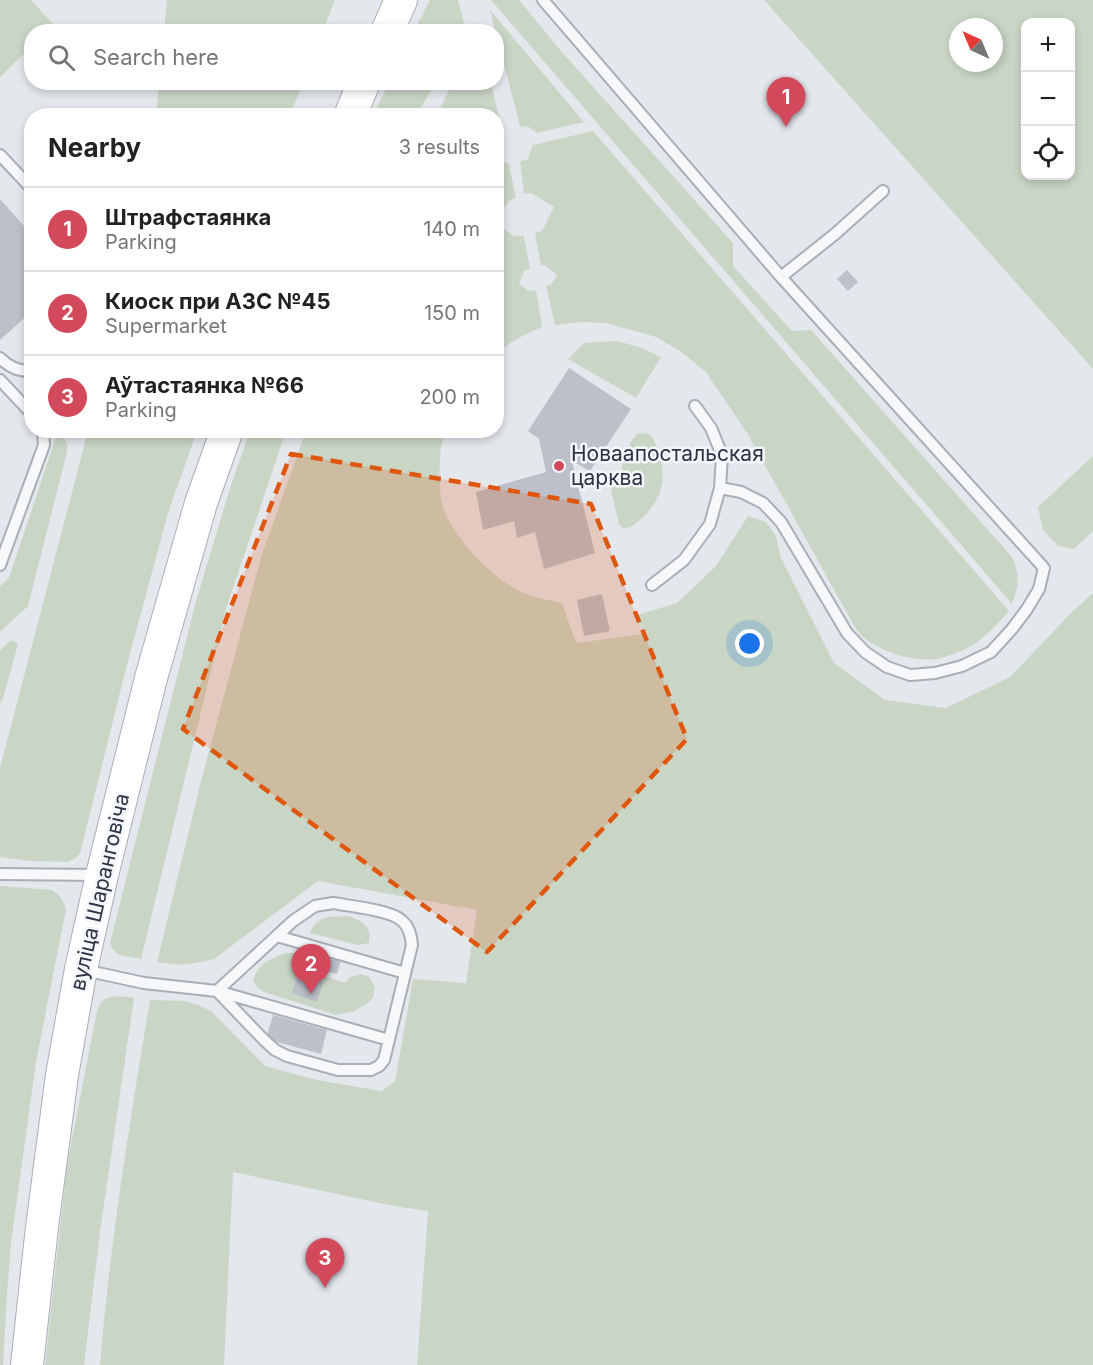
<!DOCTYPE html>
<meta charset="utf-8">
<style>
:root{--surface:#fff;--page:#f6f6f6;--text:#222;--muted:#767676;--line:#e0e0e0;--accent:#d1495b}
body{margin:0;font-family:Inter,sans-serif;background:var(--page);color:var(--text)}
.controls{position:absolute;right:18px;top:18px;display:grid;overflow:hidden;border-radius:12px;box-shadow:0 3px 9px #0003}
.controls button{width:54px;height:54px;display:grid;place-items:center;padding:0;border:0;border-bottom:2px solid var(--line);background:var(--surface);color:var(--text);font:30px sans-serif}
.compass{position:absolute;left:949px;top:18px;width:54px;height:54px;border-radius:50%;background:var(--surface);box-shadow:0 3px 9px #0003;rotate:316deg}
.you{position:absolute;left:750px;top:644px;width:21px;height:21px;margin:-15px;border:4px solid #fff;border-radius:50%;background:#1a73e8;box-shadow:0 0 0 9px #1a73e833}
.badge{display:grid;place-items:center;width:39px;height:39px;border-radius:50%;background:var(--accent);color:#fff;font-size:20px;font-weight:700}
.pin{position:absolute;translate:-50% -50px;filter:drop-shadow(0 2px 3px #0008)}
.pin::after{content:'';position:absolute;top:32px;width:21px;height:18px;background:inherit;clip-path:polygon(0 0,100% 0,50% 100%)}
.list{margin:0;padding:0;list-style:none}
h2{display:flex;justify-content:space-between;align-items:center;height:78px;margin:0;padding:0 24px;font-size:26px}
h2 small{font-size:20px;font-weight:400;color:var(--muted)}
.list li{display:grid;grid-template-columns:39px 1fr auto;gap:18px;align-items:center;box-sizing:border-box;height:84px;padding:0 24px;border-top:2px solid var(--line)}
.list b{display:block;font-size:22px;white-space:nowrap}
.list p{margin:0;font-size:20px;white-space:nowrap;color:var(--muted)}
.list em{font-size:20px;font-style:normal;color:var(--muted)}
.icon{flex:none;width:33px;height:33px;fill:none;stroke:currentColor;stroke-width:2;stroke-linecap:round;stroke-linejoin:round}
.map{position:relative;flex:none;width:1093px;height:1365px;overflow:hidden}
.search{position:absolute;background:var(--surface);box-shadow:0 3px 9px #0003;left:24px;top:24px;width:480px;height:66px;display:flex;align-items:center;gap:15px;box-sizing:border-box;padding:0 21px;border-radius:24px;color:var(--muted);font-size:22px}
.panel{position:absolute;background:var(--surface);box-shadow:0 3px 9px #0003;left:24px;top:108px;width:480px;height:330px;border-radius:24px}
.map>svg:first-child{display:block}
</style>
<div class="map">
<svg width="1093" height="1365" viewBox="0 0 1093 1365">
<rect width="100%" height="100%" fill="#e4e7ec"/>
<path fill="#c9d6c5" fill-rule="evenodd" d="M0,0h31l24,26 -6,5 -17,1 -1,15 -31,30z
M167,0h168l-12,31h-159z
M430,0h28l6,23 -3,8h-47z
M491,0h28l42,51 172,192v23l59,65 19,-1 201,227c8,19 7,27 0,47z
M764,0h329v369zM1026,22h44v154h-44zM958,27h36v36h-36z
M490,10l94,112 -47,11 -8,-6 -9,-1z
M453,82l38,1 11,47 -5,4 -1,-18 -59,-1z
M159,83v-1l144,1 -13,32h-134z
M389,83v-1l46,1 -18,32h-44z
M593,131l416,480c-10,11 -21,23 -33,32 -8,6 -29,14 -39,16 -23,3 -56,-7 -74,-22 -4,-4 -8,-10 -11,-15l-105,-189 -42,-62 -25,-20 -24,-14 -50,-14 -25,-1 -26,3 -9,-39 5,-1 6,-10 -12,-10 -4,1 -6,-33 7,-2 12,-24 -23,-14 -7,1 -4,-33 7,-1 6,-15z
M497,159l12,5 7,34 -7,3 -12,19z
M497,224l17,12h10l6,33 -6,2 -5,12 9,8 8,-1 6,37c-17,7 -31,14 -45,26z
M617,341l22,6 22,10 -25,41 -68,-39 16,-16z
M88,431h109l-29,82 -44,163 -44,178 -6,5 -6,3 -37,-1 -31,-4v-89z
M250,431h36l-60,178 -85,350c-14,-3 -26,-1 -31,-16l86,-342 35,-116z
M306,431h140c-2,5 -4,11 -5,17 -2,14 -2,43 1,56 8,31 51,75 79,88 13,6 28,8 41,11l14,40 68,-9 -7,-19 40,-12 39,-37 32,-50 18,6 10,14 5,22 53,105 51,37 61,8 64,-31 60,-63 23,-21v772h-676l11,-154 -34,-5 -161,-34 -9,193h-124c10,-123 30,-244 50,-365l34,1 14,4 13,6 54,55 52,14 64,11 14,-9 18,-103 53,4 11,-73 -159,-29 -104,78c-24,6 -33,7 -57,3l44,-181 61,-227z
M638,433l12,1c10,14 16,37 11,54 -2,9 -8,18 -14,25 -6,7 -13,13 -23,16l-5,-5 -8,-34 9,-14 4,-18 7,-16z
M58,436c9,3 10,6 9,16l-39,154 -28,26v-46l9,-8 46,-138z
M1093,456v75l-19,18 -16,-3 -15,-16 -5,-23z
M11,640l7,4 -14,51 -4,9v-54z
M0,886l52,4c8,5 11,10 14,19l-30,153 -25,181 -4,51 -4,71h-3z
M347,916c8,2 19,6 22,16 1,3 0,7 0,11l-11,2 -48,-12c7,-18 20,-16 37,-17z
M284,953h10l6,7 5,10 40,13 5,-6 11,-3 8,3 6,10 -2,10 -6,7 -13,7 -18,4 -72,-23 -6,-4 -5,-7c5,-18 16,-20 31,-28z
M118,996l16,2 -34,234 -16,133h-39l22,-200 29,-149c4,-15 6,-18 22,-20z"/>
<path fill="#bbc0ca" d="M0,199l32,36v76l-32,29z
M847,270l11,12 -10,9 -11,-12z
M569,368l62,41 -41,62 -18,-10 23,92 -51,16 -9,-37 -18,6 -3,-17 -31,9 -7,-38 70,-20 -7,-33 -11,-8z
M602,594l8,37 -26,5 -7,-36z
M318,943l25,8 -6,23 -27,-7z
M298,974l25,8 -6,20 -25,-9z
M273,1015l54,15 -6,24 -55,-15z"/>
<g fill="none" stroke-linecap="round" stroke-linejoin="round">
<g stroke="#a9aeb7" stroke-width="14">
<path id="service" d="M543,0l238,277 263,291 -5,21 -12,20 -15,20 -21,23 -29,14 -27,7 -25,2 -23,-8 -22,-15 -18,-19 -66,-111 -18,-19 -22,-11 -21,-4
M0,155l32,34
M781,277l54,-43 48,-43
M0,358c9,9 19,14 32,13
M0,380l32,34
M0,565l44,-120 -1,-15
M652,585l32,-25 26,-36 10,-36 2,-33 -11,-27 -16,-22
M0,874l99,1
M333,903c16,3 57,7 68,17 8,6 10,15 11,25l-28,115 -5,6 -8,4h-33l-51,-14 -12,-6 -12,-11 -46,-48 76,-70 22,-15z
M277,936l128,37
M84,970l60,13 73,8 172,49"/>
</g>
<g stroke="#a9aeb7" stroke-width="34">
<path id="secondary" d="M387,32l14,-32
M350,116l14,-34
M27,1365l15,-138 20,-152 19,-106 21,-94 49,-197 50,-175 26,-73"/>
</g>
<use href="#service" stroke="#f7f8fa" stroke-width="10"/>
<use href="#secondary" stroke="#fff" stroke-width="32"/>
</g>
<path fill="#df570f" fill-opacity="0.2" stroke="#df570f" stroke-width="4.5" stroke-dasharray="12 8" stroke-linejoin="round" d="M291,454l300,50 96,235 -200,213 -304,-223z"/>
<circle fill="#d1495b" stroke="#f4f6f9" stroke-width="2" cx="559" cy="466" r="6"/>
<g text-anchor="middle" stroke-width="5" stroke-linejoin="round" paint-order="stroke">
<g font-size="21" fill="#2b3445" stroke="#f4f6f9" text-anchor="start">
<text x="571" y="461">Новаапостальская<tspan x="571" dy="24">царква</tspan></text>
</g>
<g font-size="21" fill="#2b3445" stroke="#f4f6f9">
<text transform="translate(100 892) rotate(-77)" y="7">вуліца Шаранговіча</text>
</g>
</g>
</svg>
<div class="controls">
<button>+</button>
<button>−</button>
<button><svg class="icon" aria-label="locate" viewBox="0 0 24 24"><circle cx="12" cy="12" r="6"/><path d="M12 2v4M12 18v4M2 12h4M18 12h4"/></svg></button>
</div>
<svg class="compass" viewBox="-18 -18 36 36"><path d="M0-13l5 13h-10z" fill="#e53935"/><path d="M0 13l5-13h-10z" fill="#767676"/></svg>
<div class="you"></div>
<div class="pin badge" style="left:786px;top:127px">1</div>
<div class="pin badge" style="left:311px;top:994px">2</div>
<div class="pin badge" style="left:325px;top:1288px">3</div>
<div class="search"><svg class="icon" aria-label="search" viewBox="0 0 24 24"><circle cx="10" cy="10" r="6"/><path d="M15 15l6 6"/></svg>Search here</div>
<section class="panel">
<h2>Nearby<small>3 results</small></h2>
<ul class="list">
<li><span class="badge">1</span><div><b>Штрафстаянка</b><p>Parking</p></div><em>140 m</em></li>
<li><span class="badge">2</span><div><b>Киоск при АЗС №45</b><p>Supermarket</p></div><em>150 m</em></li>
<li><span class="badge">3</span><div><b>Аўтастаянка №66</b><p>Parking</p></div><em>200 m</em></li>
</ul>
</section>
</div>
